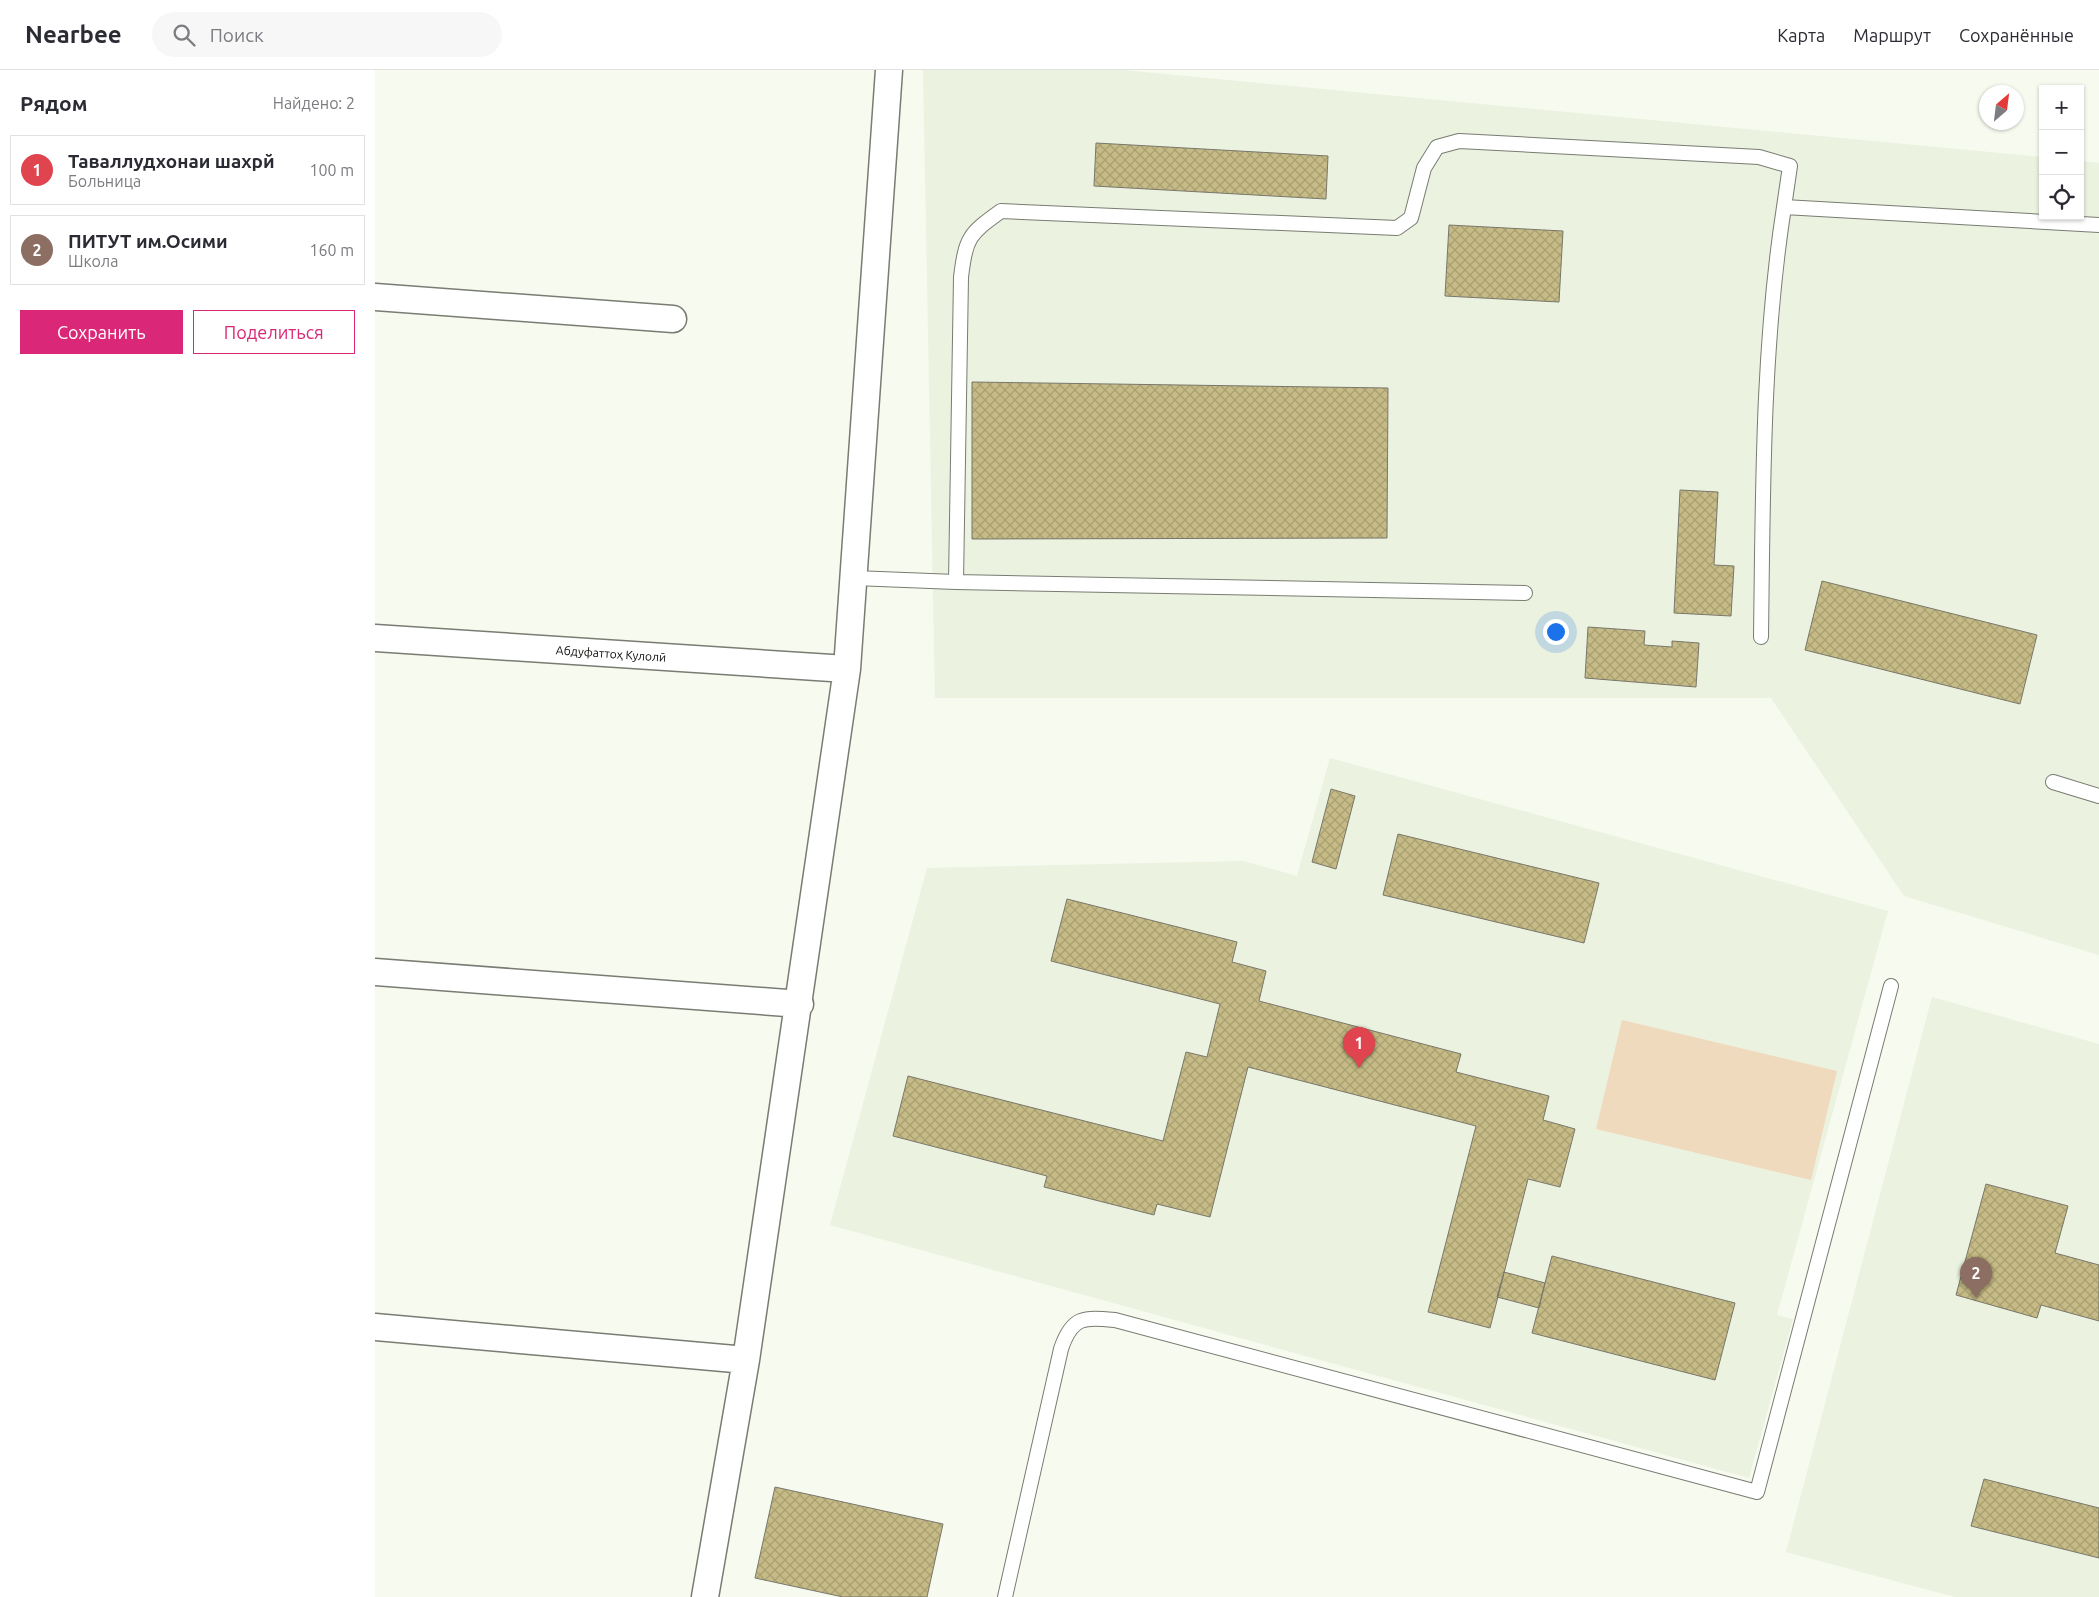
<!DOCTYPE html>
<html lang="ru">
<meta charset="utf-8">
<style>
:root{--surface:#fff;--page:#f7f7f7;--text:#2b2b33;--muted:#7c7c81;--line:#e1e1e2;--accent:#db2777}
body{margin:0;font-family:Ubuntu,sans-serif;background:var(--page);color:var(--text)}
.controls{position:absolute;right:15px;top:15px;display:grid;overflow:hidden;border-radius:0px;box-shadow:0 1px 4px #0004}
.controls button{width:45px;height:45px;display:grid;place-items:center;padding:0;border:0;border-bottom:1px solid var(--line);background:var(--surface);color:var(--text);font:25px sans-serif}
.compass{position:absolute;left:1604px;top:15px;width:45px;height:45px;border-radius:50%;background:var(--surface);box-shadow:0 1px 4px #0004;rotate:28deg}
.you{position:absolute;left:1180px;top:561px;width:18px;height:18px;margin:-12px;border:4px solid #fff;border-radius:50%;background:#1a73e8;box-shadow:0 0 0 8px #1a73e833}
.badge{display:grid;place-items:center;width:32px;height:32px;border-radius:50%;background:var(--accent);color:#fff;font-size:16px;font-weight:700}
.pin{position:absolute;translate:-50% -41px;filter:drop-shadow(0 1px 2px #0008)}
.pin::after{content:'';position:absolute;top:26px;width:18px;height:15px;background:inherit;clip-path:polygon(0 0,100% 0,50% 100%)}
.list{margin:0;padding:0;list-style:none}
h2{display:flex;justify-content:space-between;align-items:center;height:65px;margin:0;padding:0 20px;font-size:21px}
h2 small{font-size:16px;font-weight:400;color:var(--muted)}
.list li{display:grid;grid-template-columns:32px 1fr auto;gap:15px;align-items:center;box-sizing:border-box;height:70px;margin:0 10px 10px;padding:0 10px;border:1px solid var(--line);border-radius:0px}
.list b{display:block;font-size:19px;white-space:nowrap}
.list p{margin:0;font-size:16px;white-space:nowrap;color:var(--muted)}
.list em{font-size:16px;font-style:normal;color:var(--muted)}
.actions{display:flex;gap:10px;padding:15px 20px}
.actions a{flex:1;padding:11px 0;border:1px solid var(--accent);border-radius:0px;text-align:center;font-size:18px;color:var(--accent)}
.actions .main{background:var(--accent);color:#fff}
.icon{flex:none;width:28px;height:28px;fill:none;stroke:currentColor;stroke-width:2;stroke-linecap:round;stroke-linejoin:round}
.map{position:relative;flex:none;width:1724px;height:1527px;overflow:hidden}
header{display:flex;align-items:center;gap:30px;box-sizing:border-box;height:70px;padding:0 25px;background:var(--surface);border-bottom:1px solid var(--line)}
header strong{font-size:24px}
nav{display:flex;gap:28px;margin-inline-start:auto;font-size:18px}
.search{width:350px;height:45px;background:var(--page);display:flex;align-items:center;gap:12px;box-sizing:border-box;padding:0 18px;border-radius:28px;color:var(--muted);font-size:19px}
main{display:flex}
aside{flex:1;background:var(--surface)}
.map>svg:first-child{display:block}
</style>
<header>
<strong>Nearbee</strong>
<div class="search"><svg class="icon" aria-label="search" viewBox="0 0 24 24"><circle cx="10" cy="10" r="6"/><path d="M15 15l6 6"/></svg>Поиск</div>
<nav><a>Карта</a><a>Маршрут</a><a>Сохранённые</a></nav>
</header>
<main>
<aside>
<h2>Рядом<small>Найдено: 2</small></h2>
<ul class="list">
<li><span class="badge" style="background:#e0444e">1</span><div><b>Таваллудхонаи шахрй</b><p>Больница</p></div><em>100 m</em></li>
<li><span class="badge" style="background:#8d6e63">2</span><div><b>ПИТУТ им.Осими</b><p>Школа</p></div><em>160 m</em></li>
</ul>
<div class="actions"><a class="main">Сохранить</a><a>Поделиться</a></div>
</aside>
<div class="map">
<svg width="1724" height="1527" viewBox="0 0 1724 1527">
<defs>
<pattern id="building-cross-hatch" width="8" height="8" patternUnits="userSpaceOnUse" patternTransform="scale(1.25)"><rect width="8" height="8" fill="#c6bb86"/><path d="M0 0l8 8M0 8l8-8" fill="none" stroke="#a9a072"/></pattern>
</defs>
<rect width="100%" height="100%" fill="#f6faef"/>
<path fill="#ebf2df" d="M548,0h199l921,87v59h37v-55l19,2v792l-195,-59 -133,-198h-836z
M955,688l558,153 -111,404 16,4 -44,159 -919,-253 97,-357 316,-7 54,15z
M1557,927l167,47v553h-144l-169,-45z"/>
<path fill="#f0dabe" d="M1247,950l215,51 -26,109 -215,-51z"/>
<path fill="url(#building-cross-hatch)" stroke="#79776c" d="M721,73l232,13 -2,43 -232,-13z
M1074,155l114,6 -4,71 -114,-6z
M597,312l416,6 -1,150 -415,1z
M1305,420l38,2 -4,73 20,1 -3,50 -57,-3z
M1447,511l215,54 -17,69 -215,-54z
M1213,557l57,4 -1,14 28,2v-6l27,2 -3,44 -111,-9z
M956,719l24,7 -19,73 -24,-7z
M1023,764l201,49 -15,60 -201,-48z
M692,829l170,43 -5,20 34,9 -7,30 202,53 -5,18 93,24 -6,24 32,9 -15,58 -32,-8 -38,149 -62,-16 48,-186 -228,-59 -38,150 -53,-13 -3,11 -110,-28 3,-11 -154,-40 15,-60 255,65 23,-89 21,5 13,-53 -169,-43z
M1611,1114l82,22 -13,47 44,12v56l-58,-16 -4,13 -81,-23z
M1177,1186l183,47 -20,77 -183,-47z
M1129,1202l41,11 -6,25 -42,-11z
M1609,1409l115,29v50l-128,-32z
M400,1417l168,37 -16,73h-84l-88,-19z"/>
<g fill="none" stroke-linecap="round" stroke-linejoin="round">
<g stroke="#787c72" stroke-width="16">
<path id="lane" d="M479,508l102,4
M1150,523l-569,-11 5,-305c5,-40 8,-43 40,-66l396,17 14,-10 13,-50 13,-21 22,-6 300,16 31,9 -6,41 315,18
M1386,567c2,-144 1,-288 23,-430
M1678,712l46,14
M630,1527l56,-248c11,-33 23,-32 54,-29l642,172 134,-506"/>
</g>
<g stroke="#787c72" stroke-width="29">
<path id="street" d="M0,227l298,22
M0,568l472,31
M0,902l425,32
M0,1257l371,33
M330,1527l41,-237 101,-691 42,-599"/>
</g>
<use href="#lane" stroke="#fff" stroke-width="14"/>
<use href="#street" stroke="#fff" stroke-width="26"/>
</g>
<g text-anchor="middle" stroke-width="4" stroke-linejoin="round" paint-order="stroke">
<g font-size="12" fill="#0c0d0a" stroke="#fff">
<text transform="translate(236 584) rotate(4)" y="4">Абдуфаттоҳ Кулолӣ</text>
</g>
</g>
</svg>
<div class="controls">
<button>+</button>
<button>−</button>
<button><svg class="icon" aria-label="locate" viewBox="0 0 24 24"><circle cx="12" cy="12" r="6"/><path d="M12 2v4M12 18v4M2 12h4M18 12h4"/></svg></button>
</div>
<svg class="compass" viewBox="-18 -18 36 36"><path d="M0-13l5 13h-10z" fill="#e53935"/><path d="M0 13l5-13h-10z" fill="#7c7c81"/></svg>
<div class="you"></div>
<div class="pin badge" style="left:984px;top:998px;background:#e0444e">1</div>
<div class="pin badge" style="left:1601px;top:1228px;background:#8d6e63">2</div>
</div>
</main>
